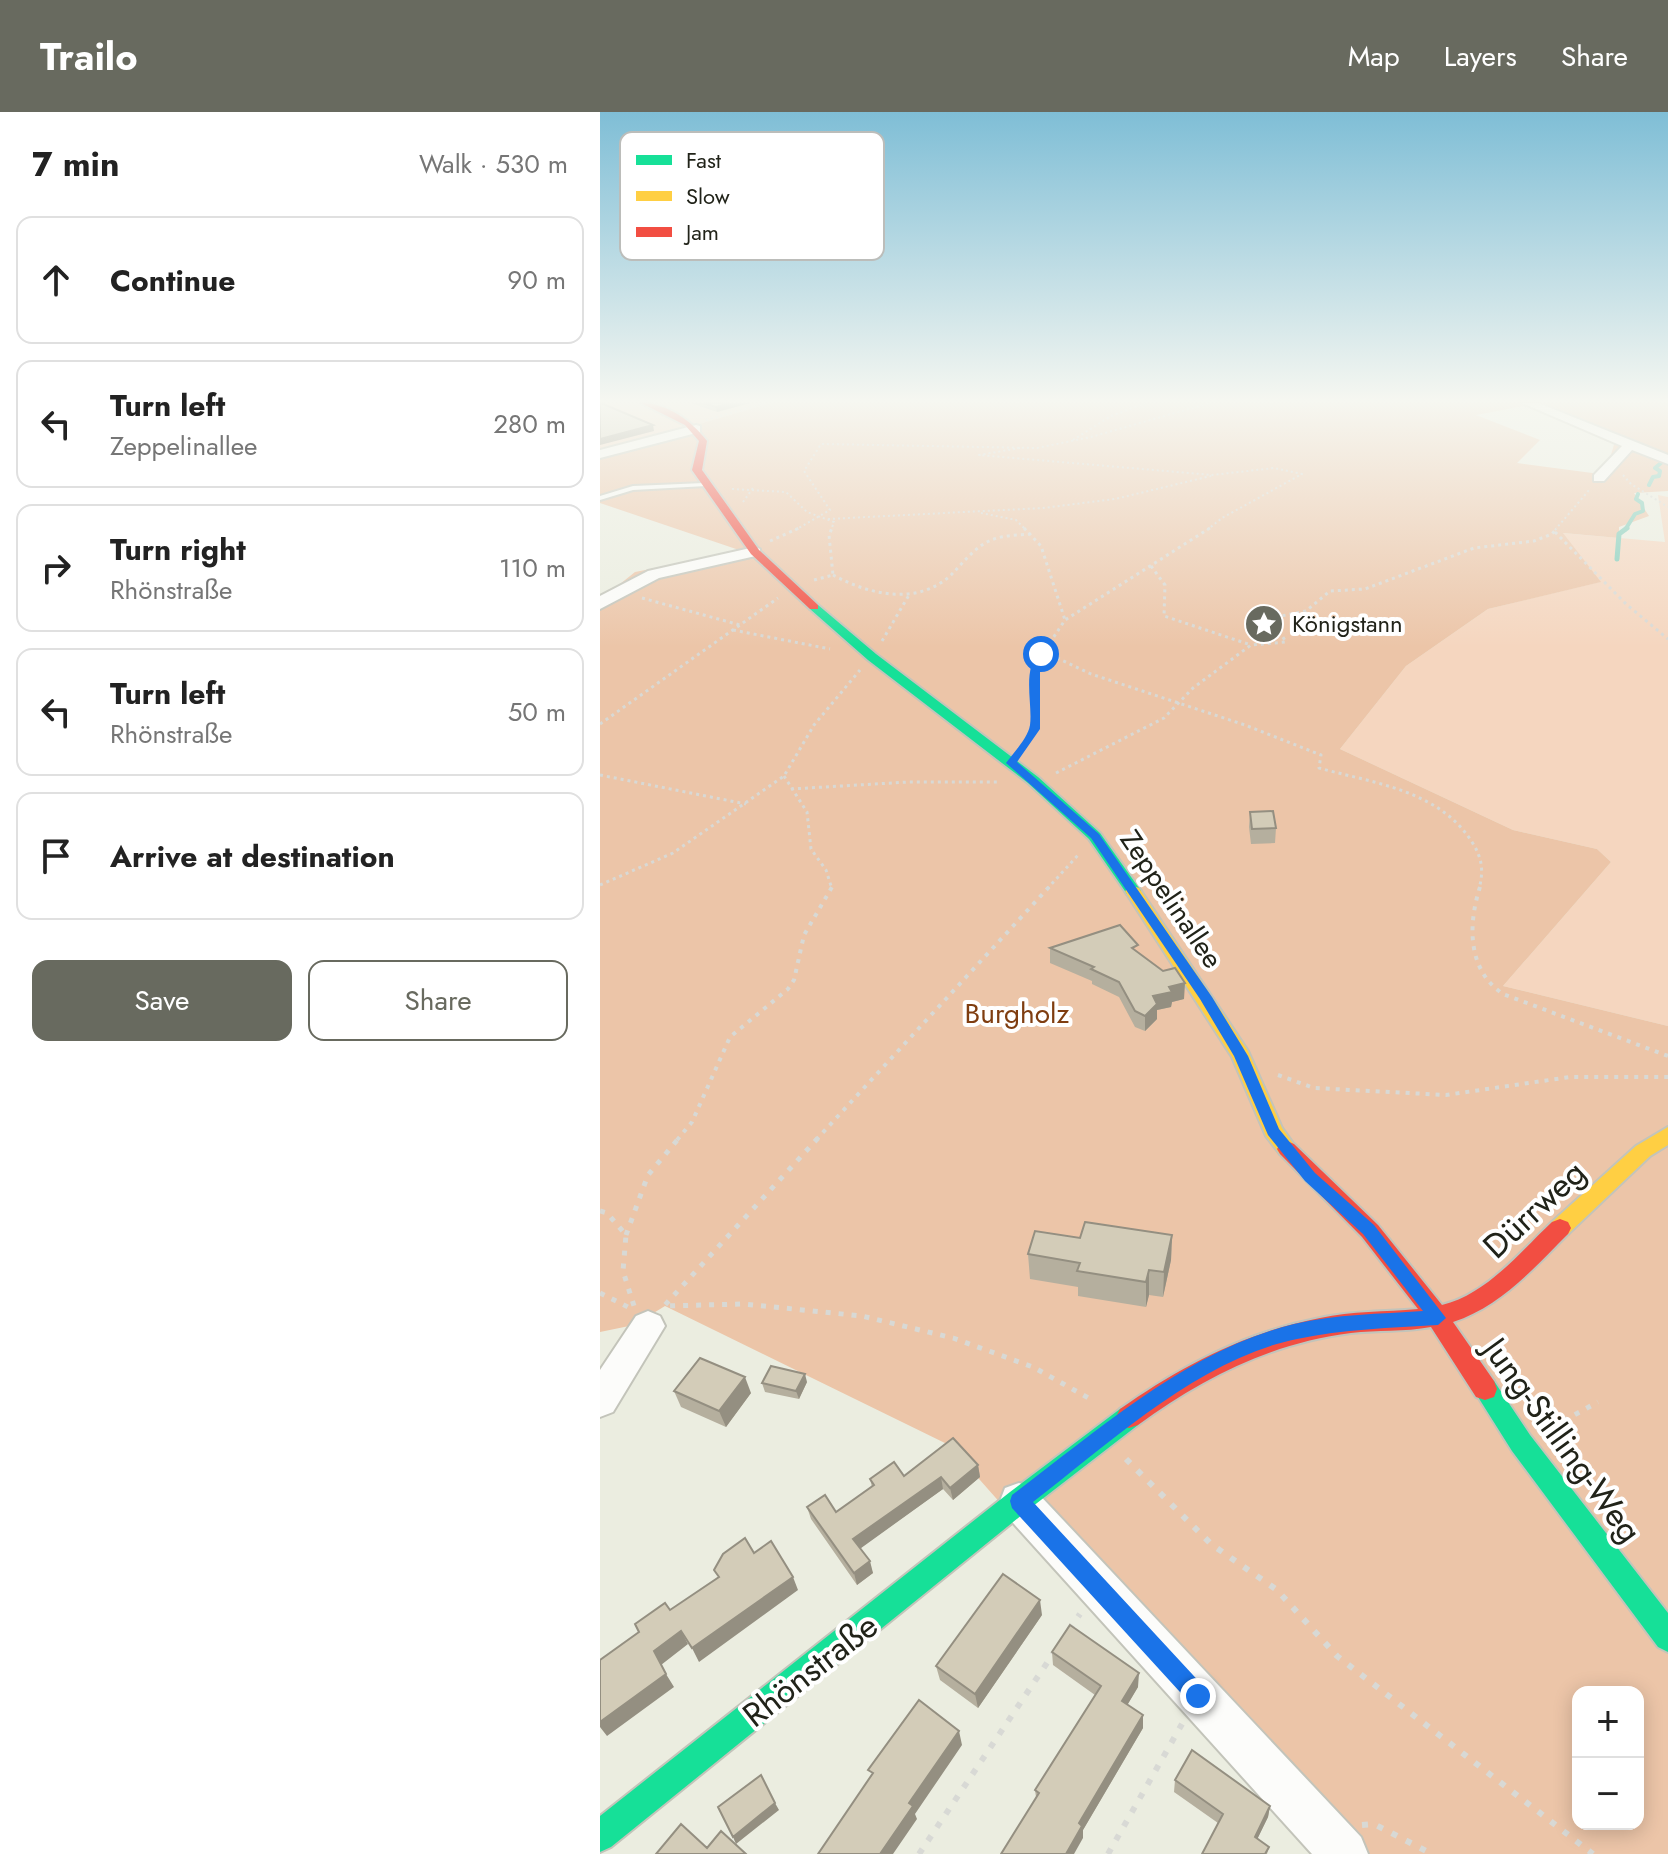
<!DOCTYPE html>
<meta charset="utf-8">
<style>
:root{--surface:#fff;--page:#f6f6f6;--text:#222;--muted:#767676;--line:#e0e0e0;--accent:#686a5f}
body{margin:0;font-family:Jost,sans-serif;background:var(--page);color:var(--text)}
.controls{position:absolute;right:24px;bottom:24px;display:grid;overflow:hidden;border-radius:16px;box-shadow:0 4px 20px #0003}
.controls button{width:72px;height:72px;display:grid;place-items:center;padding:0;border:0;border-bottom:2px solid var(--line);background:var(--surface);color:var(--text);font:40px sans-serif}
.stop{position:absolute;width:24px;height:24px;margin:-18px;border:6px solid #1a73e8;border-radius:50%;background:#fff}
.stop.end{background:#1a73e8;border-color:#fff;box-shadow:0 2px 8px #0008}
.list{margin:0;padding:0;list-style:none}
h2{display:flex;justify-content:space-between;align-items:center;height:104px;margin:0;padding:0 32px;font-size:34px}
h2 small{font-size:26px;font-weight:400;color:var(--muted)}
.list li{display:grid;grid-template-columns:52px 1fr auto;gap:24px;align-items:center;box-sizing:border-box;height:128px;margin:0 16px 16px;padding:0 16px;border:2px solid var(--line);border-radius:16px}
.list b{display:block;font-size:30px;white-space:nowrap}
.list p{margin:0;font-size:26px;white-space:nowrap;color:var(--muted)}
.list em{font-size:26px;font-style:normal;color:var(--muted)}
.actions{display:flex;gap:16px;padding:24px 32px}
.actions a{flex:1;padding:18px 0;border:2px solid var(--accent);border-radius:16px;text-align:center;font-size:28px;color:var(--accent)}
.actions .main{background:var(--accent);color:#fff}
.icon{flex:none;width:44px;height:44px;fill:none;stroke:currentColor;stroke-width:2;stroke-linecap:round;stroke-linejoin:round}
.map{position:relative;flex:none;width:1068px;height:1742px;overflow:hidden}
header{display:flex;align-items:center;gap:48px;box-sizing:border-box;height:112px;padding:0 40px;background:var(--accent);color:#fff}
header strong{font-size:38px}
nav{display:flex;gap:44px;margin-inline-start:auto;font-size:28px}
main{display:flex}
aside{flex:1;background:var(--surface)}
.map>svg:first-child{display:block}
</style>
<header>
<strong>Trailo</strong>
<nav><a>Map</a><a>Layers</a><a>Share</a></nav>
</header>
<main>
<aside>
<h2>7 min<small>Walk · 530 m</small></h2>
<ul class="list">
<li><svg class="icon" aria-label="ahead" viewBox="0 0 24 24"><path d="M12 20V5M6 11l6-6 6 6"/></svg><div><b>Continue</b></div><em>90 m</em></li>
<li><svg class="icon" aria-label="left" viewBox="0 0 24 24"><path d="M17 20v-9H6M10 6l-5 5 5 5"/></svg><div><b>Turn left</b><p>Zeppelinallee</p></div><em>280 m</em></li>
<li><svg class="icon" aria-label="right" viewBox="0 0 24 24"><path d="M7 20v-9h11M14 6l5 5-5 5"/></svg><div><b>Turn right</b><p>Rhönstraße</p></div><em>110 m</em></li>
<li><svg class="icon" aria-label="left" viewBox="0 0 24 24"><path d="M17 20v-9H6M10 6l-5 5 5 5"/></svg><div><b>Turn left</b><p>Rhönstraße</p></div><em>50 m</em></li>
<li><svg class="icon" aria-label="arrive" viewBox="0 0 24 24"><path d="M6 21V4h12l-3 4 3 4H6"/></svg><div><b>Arrive at destination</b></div></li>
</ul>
<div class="actions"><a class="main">Save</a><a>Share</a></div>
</aside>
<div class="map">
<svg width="1068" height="1742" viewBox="0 0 1068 1742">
<rect width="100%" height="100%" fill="#ebede0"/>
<path fill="#f5d6bf" d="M0,291h171l-171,50z
M1058,383l10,2v529l-165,-40 108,-124 -14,-13 -84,-19 -173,-81 66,-83 82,-57 112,-27 -38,-49 103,9z"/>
<path fill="#ecc5a8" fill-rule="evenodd" d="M171,291h897v88l-34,2 15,23 -30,11v11l-56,-5 38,49 -113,27 -82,57 -66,83 173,81 84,19 14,13 -108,124 165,40v828h-357l-362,-409 -284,-139 -31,19 -34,7v-732l35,-28 107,-21 -142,-48v-50zM934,292l82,34 -6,20 -10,16 -83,-11 23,-23 -64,-25zM978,1580h60v132h-60z"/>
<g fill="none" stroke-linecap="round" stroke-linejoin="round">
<path stroke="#81ccba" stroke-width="4" d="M1049,373l4,-8 6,-1 1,-5 -5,-3 6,-5
M1025,418l10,-16 8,-3 -1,-8 -6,-4 2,-5"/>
<path stroke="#81ccba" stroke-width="5" d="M1017,447l2,-25 8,-6"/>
<g stroke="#c3c4ba" stroke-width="4">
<path id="lane" d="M104,371l2,1v2l-73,4 -33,10v-4l33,-10z"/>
</g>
<g stroke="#c3c4ba" stroke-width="4">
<path id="street" d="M922,291h16l130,52v9l-36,-14 -28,31h-10v-6l28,-29z
M96,313l4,1v6l-100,26v-8z
M155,435l5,2v6l-101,23 -59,31v-13l48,-25z
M48,1199l12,5 5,10 -52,86 -13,5v-47l36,-54z
M419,1371l14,5 328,349 7,17h-56l-307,-340 -5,-13 5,-13z"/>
</g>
<g stroke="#c3c4ba" stroke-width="4">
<path id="fast" d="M210,493h8l58,49 162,123 62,56 41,58 -2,3h-12l-38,-55 -61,-56 -160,-123 -58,-51z
M885,1266l9,3 36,54 138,178v39l-10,-5 -146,-196 -39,-62 3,-8z
M529,1294l9,3 4,8 -4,8 -110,85 -417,337 -11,5v-36l410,-324 110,-83z"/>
</g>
<g stroke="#c3c4ba" stroke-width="4">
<path id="slow" d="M533,774l6,2 109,163 34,77 15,21 -3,5 -7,3 -7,-3 -14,-18 -34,-79 -107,-166z
M1068,1015v18l-18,11 -82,78 -8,3 -8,-3 -3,-6 3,-6 84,-76z"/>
</g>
<g stroke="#c3c4ba" stroke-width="4">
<path id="jam" d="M41,291c26,0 51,18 66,38l-5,29 57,80 59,55v4h-8l-59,-55 -59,-84 7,-29 -14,-16z
M687,1029l7,3 84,81 64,80c45,-11 77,-52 110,-83l8,-3 8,3 3,6 -3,6c-35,35 -67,72 -115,88l41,59 3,8 -3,8 -9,3 -9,-3 -45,-70c-27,5 -54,3 -80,6 -80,10 -149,45 -213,92l-9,3 -9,-3 -4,-8 4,-8c61,-43 126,-77 200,-91 32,-7 65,-6 98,-9l-56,-72 -82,-83 -3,-5 3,-5z"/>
</g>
<path stroke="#d8d9d5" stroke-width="2" stroke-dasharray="2 3" stroke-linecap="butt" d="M971,293l10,-2
M106,308l59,-17
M473,328l38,-24 35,-13
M420,336l-41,7 233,20 62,-7 28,6 -80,44 -15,12
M1023,363l8,9 37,23
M132,377l54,3 21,20 27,10 -3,8
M143,390l10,-14
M381,401l35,7 10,10
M228,407l215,-11 72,-9 96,-23
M195,418l35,-20 -26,-39 17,-27 216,4 54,-11 119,-34
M955,418l35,-41"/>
<path stroke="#d8d9d5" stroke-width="3" stroke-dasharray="3 4" stroke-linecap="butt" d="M424,416l17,18 24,74
M610,416l-145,92 -16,24 6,13 36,17 154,51 76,30 -2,13c54,15 120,22 153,74 10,16 12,28 7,47
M955,420l71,72 42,35
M170,429l29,-13
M551,454l14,19 -1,31 87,29
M233,463c37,20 84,31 118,0 13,-13 25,-30 43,-36 12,-4 26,-4 38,-5
M214,468l19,-5 -4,-40 3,-7
M42,486l98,27
M133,518l97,19
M282,529l27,-46
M0,612l178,-126
M424,634c17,-33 5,-70 25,-102
M456,661l108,-55 29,-30 58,-43 35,-3 -14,-22 4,-3 30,-6 24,-20 35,-2 109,-41 60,-7 18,-7 5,-6
M0,663l146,29
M184,664l23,36 4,37 15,21 6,19
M191,677l117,-7h92
M0,773l73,-32 111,-77 30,-51 46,-55
M447,777l33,-36"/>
<path stroke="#d8d9d5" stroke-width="4" stroke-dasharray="4 6" stroke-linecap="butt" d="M880,775c-12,37 -13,83 23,107l165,62
M678,963l36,13 132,7 124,-18h98
M77,1028l15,-18 38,-85 58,-48 6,-9 10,-45 28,-48
M216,1028l233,-253"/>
<path stroke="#d8d9d5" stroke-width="5" stroke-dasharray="5 8" stroke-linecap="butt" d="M218,1026l-154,168 80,-2 118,12 91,22 80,29 59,33
M0,1099l7,2 19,22 -3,36 11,35
M26,1123l22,-60 31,-37
M0,1181l30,15
M952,1315l46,-25"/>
<path stroke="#d8d9d5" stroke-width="6" stroke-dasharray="6 10" stroke-linecap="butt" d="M526,1347l85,85 66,46 60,66 256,198
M469,1518l11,-16
M762,1713l12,-1 58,30
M319,1742l134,-200
M508,1742l74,-130"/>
<use href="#lane" fill="#fcfcfa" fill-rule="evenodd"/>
<use href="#street" fill="#fcfcfa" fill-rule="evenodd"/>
<use href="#fast" fill="#16e098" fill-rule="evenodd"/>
<use href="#slow" fill="#ffcf43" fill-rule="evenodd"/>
<use href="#jam" fill="#f24e42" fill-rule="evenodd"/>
</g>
<path fill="#b5af9e" d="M91,291h59l-33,9z
M650,700l26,16 -1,15 -24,1 -2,-17z
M450,836l88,5 46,46 -12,3 -1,5 -14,3v9l-12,12 -10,-4 -16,-30 -27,-13v-3l-42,-18z
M572,1123l-1,25 -8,37 -14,-2 -3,12 -68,-11v-9l-48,-8 -2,-25 52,-16z
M207,1270l-8,17 -34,-7 -3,-9z
M74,1279l77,2 -25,34 -45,-20z
M378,1353l2,12 -27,23 -10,-11 -83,59 13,25 -16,12 -46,-66 -4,-12 29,5 36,-25 -2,-8 34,-3z
M442,1503l-64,93 -38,-28 -4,-14z
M452,1540l86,35 -11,18 16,10v13l-60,102v8l-47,-41 -1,-7 60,-95 -42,-30z
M575,1668l95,26 -2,11 -11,22 12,8 -2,7h-65l16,-31 -44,-31z"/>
<path fill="#948f81" d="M130,291h20l-33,9 -1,-5z
M53,313l1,6 -54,14v-6z
M585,871l-1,16 -12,3 -1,5 -14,3v9l-12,12v-15l8,-20 16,-9z
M572,1123l-1,25 -8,37 1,-25z
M549,1158v25l-3,12v-25z
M205,1262l2,8 -8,17 -3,-8z
M145,1265l6,16 -25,34 -7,-16z
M378,1353l2,12 -27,23 -3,-12z
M341,1365l2,12 -86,62 -4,-12z
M270,1449l3,12 -16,12 -3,-12z
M193,1465l5,13 -99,72 -7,-14z
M440,1488l2,15 -64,93 -3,-14z
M81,1519l7,13 -27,21 -7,-14z
M539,1561l-1,14 -16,27v-13z
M66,1562l8,13 -67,49 -7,-9v-5z
M543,1603v13l-60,102v8l-9,16h-8l13,-31z
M359,1619l3,14 -47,69 2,5 -24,35h-13l29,-51z
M175,1691l4,7 -43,34 -3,-7z
M670,1694l-2,11 -15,31 2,-11z"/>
<path fill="#d3ccb8" stroke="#948f81" stroke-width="2" d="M0,291h1l52,22 -53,14z
M104,291h26l-14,4z
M673,699l3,17 -24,1 -2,-17z
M520,813l18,20 -6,3 31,23 12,-3 10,15 -16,4 3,5 -19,4 4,8 -12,12 -10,-5 -16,-29 -28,-13 3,-2 -44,-19z
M485,1110l87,13 -8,37 -15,-2 -3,12 -69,-11 3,-8 -52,-9 7,-23 45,7z
M100,1246l45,19 -26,34 -45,-20z
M171,1254l34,8 -9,17 -34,-8z
M353,1326l25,27 -28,23 -9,-11 -88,62 17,22 -16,12 -47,-66 18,-12 11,17 38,-27 -4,-6 24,-17 10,14z
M145,1426l9,15 17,-12 22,36 -101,71 -11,-17 -27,20 12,23 -66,48v-62l39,-28 -4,-8 30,-21 5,7 49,-33 -5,-7 9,-16z
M403,1462l37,26 -65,94 -39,-28z
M470,1513l69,48 -17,28 21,14 -64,108 3,3 -16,28h-65l38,-61 -4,-3 66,-104 -49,-34z
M319,1588l40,31 -50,72 4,3 -33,48h-62l55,-81 -5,-3z
M592,1638l78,56 -15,31 14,10 -4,7h-63l21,-40 -48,-34z
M161,1663l14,28 -42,34 -15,-30z
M81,1712l26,24 14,-17 25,23h-90z"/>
<linearGradient id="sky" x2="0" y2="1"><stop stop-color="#7fbed6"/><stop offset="0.54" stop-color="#f6f7f1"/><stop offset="1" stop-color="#f6f7f1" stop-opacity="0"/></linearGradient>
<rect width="1068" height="535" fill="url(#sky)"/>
<path fill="#1a73e8" d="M441,540l4,2 -5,15v60l-23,33 82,72 113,163 36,59 31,73 36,44 59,52 72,93 -8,7c-47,3 -95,4 -141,14 -98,20 -186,103 -264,163l172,186 4,8 -4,7 -7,4 -8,-4 -178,-195 -2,-7 2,-6c88,-66 174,-144 282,-171 42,-10 86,-10 129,-13l-60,-77 -58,-53 -37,-46 -34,-79 -34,-57 -109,-161 -85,-75c8,-11 22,-25 24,-38 3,-21 -9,-59 11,-73z"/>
<defs>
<g id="sight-disc" transform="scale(2)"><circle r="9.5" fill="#686a5f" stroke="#fff"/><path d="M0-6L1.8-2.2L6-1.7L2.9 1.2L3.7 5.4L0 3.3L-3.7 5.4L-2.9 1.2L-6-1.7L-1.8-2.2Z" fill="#fff"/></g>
</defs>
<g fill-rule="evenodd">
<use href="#sight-disc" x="664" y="512"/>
</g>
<g text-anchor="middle" stroke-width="8" stroke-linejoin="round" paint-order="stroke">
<g font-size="24" fill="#212319" stroke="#fff" text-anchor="start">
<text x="692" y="520">Königstann</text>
</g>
<g font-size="28" fill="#212319" stroke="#fff">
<text transform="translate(572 787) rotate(56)" y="10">Zeppelinallee</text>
</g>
<g font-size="28" fill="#7f3d10" stroke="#fff">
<text x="417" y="911">Burgholz</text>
</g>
<g font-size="34" fill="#212319" stroke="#fff">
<text transform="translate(934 1097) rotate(-43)" y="12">Dürrweg</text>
<text transform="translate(963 1328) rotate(54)" y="12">Jung-Stilling-Weg</text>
<text transform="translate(210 1558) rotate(-38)" y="12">Rhönstraße</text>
</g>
</g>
<rect x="20" y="20" width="264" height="128" rx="12" fill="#fff" stroke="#bcbdba" stroke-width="2"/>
<rect x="36" y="43" width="36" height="10" fill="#16e098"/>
<rect x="36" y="79" width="36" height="10" fill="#ffcf43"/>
<rect x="36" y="115" width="36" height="10" fill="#f24e42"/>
<g font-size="22" fill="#212319">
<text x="86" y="56">Fast</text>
<text x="86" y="92">Slow</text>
<text x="86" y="128">Jam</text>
</g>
</svg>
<div class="controls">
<button>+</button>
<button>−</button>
</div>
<div class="stop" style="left:441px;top:542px"></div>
<div class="stop end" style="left:598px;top:1584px"></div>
</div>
</main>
